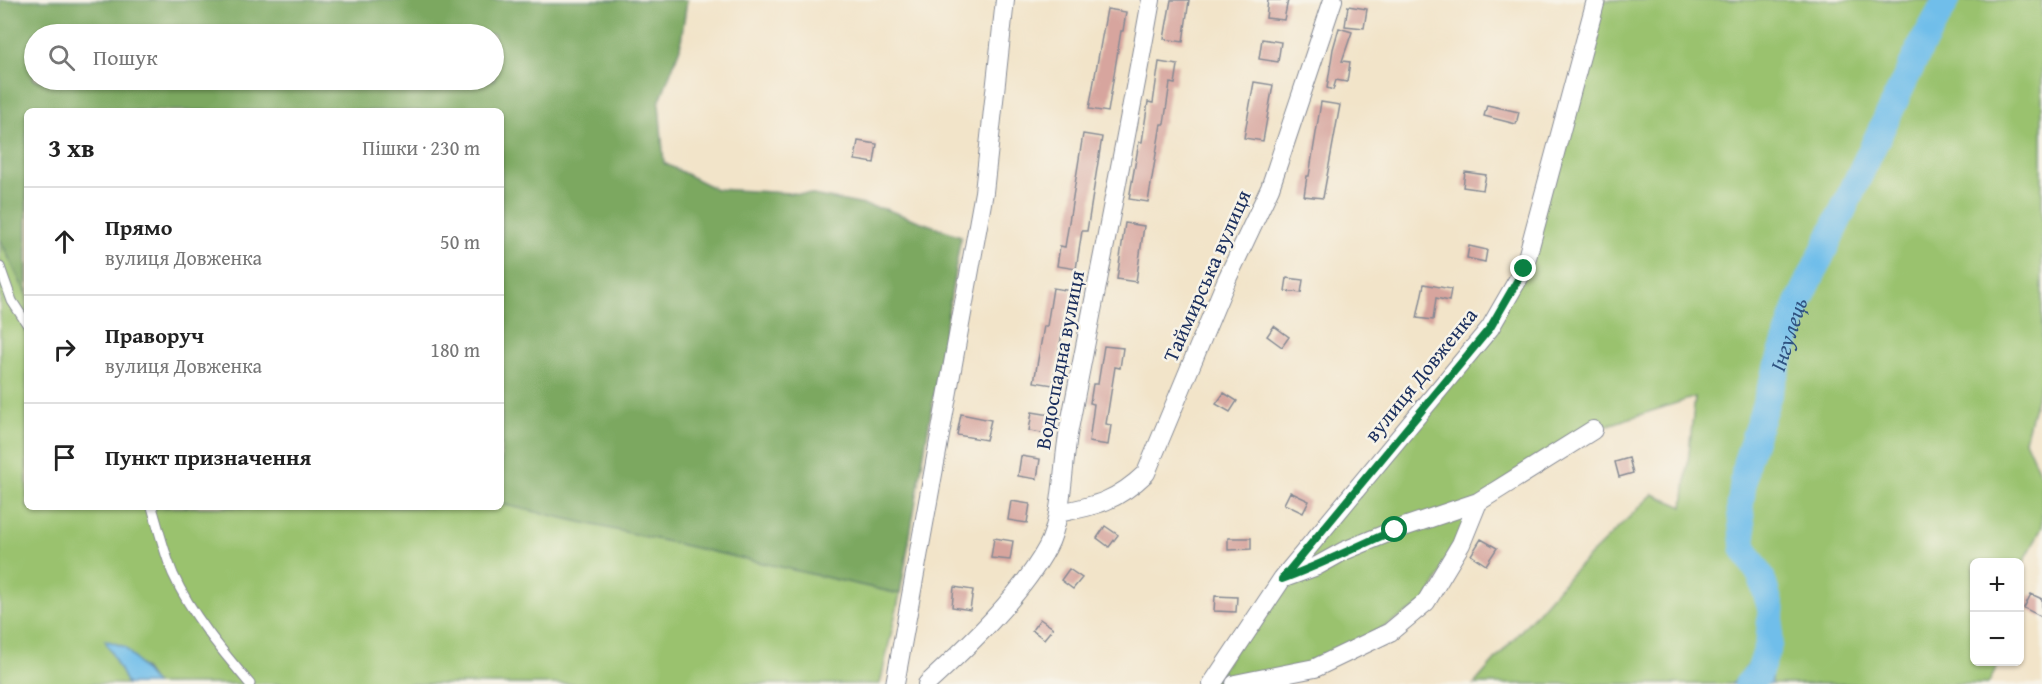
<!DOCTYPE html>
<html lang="uk">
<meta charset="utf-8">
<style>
:root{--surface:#fff;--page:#f2f2f2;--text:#222;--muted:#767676;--line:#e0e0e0}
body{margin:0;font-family:"Gentium Book Plus",serif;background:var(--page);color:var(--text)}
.controls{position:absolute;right:18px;bottom:18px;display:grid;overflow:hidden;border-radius:9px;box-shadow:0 2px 4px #0004}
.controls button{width:54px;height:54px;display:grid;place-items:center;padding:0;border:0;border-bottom:2px solid var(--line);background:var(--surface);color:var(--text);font:30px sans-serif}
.stop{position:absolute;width:18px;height:18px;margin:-14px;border:4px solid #0b8043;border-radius:50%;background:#fff}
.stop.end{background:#0b8043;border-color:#fff;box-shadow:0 2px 6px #0008}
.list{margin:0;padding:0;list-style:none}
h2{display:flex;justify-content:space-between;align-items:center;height:78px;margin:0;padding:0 24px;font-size:26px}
h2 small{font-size:20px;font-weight:400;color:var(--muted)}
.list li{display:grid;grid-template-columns:39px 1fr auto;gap:18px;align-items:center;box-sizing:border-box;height:108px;padding:0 24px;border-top:2px solid var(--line)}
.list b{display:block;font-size:22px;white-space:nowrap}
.list p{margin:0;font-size:20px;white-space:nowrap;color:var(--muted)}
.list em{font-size:20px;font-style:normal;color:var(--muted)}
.icon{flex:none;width:33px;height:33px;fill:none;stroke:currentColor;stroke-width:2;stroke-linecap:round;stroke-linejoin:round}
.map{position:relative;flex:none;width:2042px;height:684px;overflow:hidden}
.search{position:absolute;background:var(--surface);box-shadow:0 2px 4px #0004;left:24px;top:24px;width:480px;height:66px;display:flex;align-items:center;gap:15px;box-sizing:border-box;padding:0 21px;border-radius:33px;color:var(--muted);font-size:22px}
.panel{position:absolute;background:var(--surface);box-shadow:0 2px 4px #0004;left:24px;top:108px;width:480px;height:402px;border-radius:9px}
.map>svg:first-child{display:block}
</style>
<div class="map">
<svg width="2042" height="684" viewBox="0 0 2042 684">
<rect width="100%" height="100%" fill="#f7f3e8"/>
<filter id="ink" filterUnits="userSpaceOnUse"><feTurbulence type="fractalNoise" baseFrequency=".0167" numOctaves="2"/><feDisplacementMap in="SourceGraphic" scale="12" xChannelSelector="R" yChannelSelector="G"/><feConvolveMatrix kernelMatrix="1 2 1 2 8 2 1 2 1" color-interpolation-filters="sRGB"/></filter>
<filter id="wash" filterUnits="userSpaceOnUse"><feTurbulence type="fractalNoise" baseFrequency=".008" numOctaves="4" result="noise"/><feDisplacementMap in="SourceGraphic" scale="24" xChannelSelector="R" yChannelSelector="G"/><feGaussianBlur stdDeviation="1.35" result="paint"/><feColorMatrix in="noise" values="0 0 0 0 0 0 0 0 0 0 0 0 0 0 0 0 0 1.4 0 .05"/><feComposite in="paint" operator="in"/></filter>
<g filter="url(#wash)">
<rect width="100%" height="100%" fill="#f2e4c9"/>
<path fill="#9ac26e" stroke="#5a7866" stroke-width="1.5" d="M1596,0h446v377l-17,63 17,38v49l-22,43v-8h-46v100h26l-12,22h-216l-2,-12 -18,-11 -20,23h-258l97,-110 82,-80 30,13 12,-110 -102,33 -115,71 -52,101 -111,66 -80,16h-23l70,-105 208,-251 34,-59z
M0,239l27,57v211h474v-3l399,90 -20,90h-725l-11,-16 -38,-28 21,44h-127z"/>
<path fill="#7ba861" stroke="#4b6c60" stroke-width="1.5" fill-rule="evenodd" d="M0,0h687l-7,48 -21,55 5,60 52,26 92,5 77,15 76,27 -61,358 -399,-90v-393h-474v185l-27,-57zM34,34h460v46h-460z"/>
<path fill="#6fbeea" stroke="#4576a4" stroke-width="1.5" d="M105,640l20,7 30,37h-28z
M1752,661l18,11 2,12h-40z"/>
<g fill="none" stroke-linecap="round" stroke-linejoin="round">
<path stroke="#6fbeea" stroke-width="27" id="s1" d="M1748,684l11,-11 10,-30 2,-34 -10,-33 -17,-27 -4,-42 6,-44 52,-159 123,-258 26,-46"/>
</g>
<g id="blocks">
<path fill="#d7a59e" d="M1171,0h18l-6,42 -19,-3z
M1268,0h20l-4,20 -18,-2z
M1348,6l19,3 -3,19 -19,-2z
M1107,9l19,3 -3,19h-2l-13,81 -19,-3z
M1339,28l13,4 -10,29 8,1 -3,20 -11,-2 -3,10 -6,-2 6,-39z
M1262,39l19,3 -3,20 -19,-3z
M1159,62l19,3 -3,19 -5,-1 -6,41h-3l-13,78 -19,-3 10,-57h3l6,-40 5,1z
M1254,82l19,3 -10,56 -19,-3z
M1321,102l19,3 -17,93 -19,-2 3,-20h2z
M1487,105l32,7 -3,12 -32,-8z
M1083,134l19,3 -15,94h-5l-6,38 -19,-3 3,-20 5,1z
M858,141l19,3 -3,19 -19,-3z
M1465,172l21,3 -3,15 -20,-3z
M1125,223l19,3 -8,56 -19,-3z
M1469,246l18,4 -2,12 -18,-4z
M1287,278l16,2 -2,13 -16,-2z
M1424,284l27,5 -2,12 -13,-3 -3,22 -16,-2z
M1053,288l19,3 -3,19h-3l-13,75 -19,-3 10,-56h3z
M1274,326l15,11 -7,10 -15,-11z
M1104,346l19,2 -3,20 -5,-1 -9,57 5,1 -3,20 -19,-3 5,-38 -4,-1 3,-19h5z
M1224,393l13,8 -7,11 -14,-8z
M1032,412l19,3 -3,19 -19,-3z
M961,414l30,6 -5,20 -29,-5z
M1021,456l19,3 -3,20 -19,-3z
M1629,458l4,15 -14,4 -4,-15z
M1290,492l19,9 -6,12 -19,-9z
M1011,501l19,3 -3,19 -19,-3z
M1105,526l13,9 -9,12 -12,-9z
M994,538l19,3 -3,19 -19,-2z
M1228,538h23v11l-23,1z
M1481,539l16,9 -11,17 -15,-10z
M1069,569l13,9 -9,11 -12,-9z
M954,587l19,3 -3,20 -18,-3z
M2031,594l11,5v18l-18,-9z
M1215,596l22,1 -1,15 -22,-1z
M1040,619l13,9 -9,11 -12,-9z"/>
</g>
</g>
<g filter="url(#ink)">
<use href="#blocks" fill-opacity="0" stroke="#868a94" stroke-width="1.5"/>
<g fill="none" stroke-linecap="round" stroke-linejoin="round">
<g stroke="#868a94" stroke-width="11">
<path id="service" d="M0,267l12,34 15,23
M152,507c7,23 12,45 21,67 18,40 49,77 77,110"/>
</g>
<g stroke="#868a94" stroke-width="20">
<path id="minor" d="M1058,513c38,-7 59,-12 88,-40l81,-194 43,-91 63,-188
M1284,578l33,-12 27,-15 51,-21 83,-28 115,-72
M895,684l89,-492 21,-192
M927,684c40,-37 94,-88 120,-136 17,-31 15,-88 23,-124 27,-141 56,-282 81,-424
M1212,684l70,-105 208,-251 34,-59 72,-269
M1235,684l80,-16 75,-36 36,-30 35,-58 17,-42"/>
</g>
<use href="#service" stroke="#fff" stroke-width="9"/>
<use href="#minor" stroke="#fff" stroke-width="18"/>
</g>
</g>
<g fill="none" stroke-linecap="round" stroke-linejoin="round" filter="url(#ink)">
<path stroke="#0b8043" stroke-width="8" d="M1395,530c-38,16 -74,35 -113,49l208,-251 34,-59"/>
</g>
<g text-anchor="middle" stroke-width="5" stroke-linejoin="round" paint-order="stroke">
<g font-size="21" fill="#1b2f5e" stroke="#f7f3e8">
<text transform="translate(1207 276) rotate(-66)" y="7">Таймирська вулиця</text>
<text transform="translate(1060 360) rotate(-79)" y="7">Водоспадна вулиця</text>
<text transform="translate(1421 375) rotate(-51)" y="7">вулиця Довженка</text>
</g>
<g font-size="22" font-style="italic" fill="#305381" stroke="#f7f3e8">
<text dy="8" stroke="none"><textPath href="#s1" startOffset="370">Інгулець</textPath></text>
</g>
</g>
</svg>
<div class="controls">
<button>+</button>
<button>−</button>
</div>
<div class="stop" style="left:1395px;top:530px"></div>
<div class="stop end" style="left:1524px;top:269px"></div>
<div class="search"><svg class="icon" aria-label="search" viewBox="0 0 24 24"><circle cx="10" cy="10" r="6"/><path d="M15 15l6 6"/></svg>Пошук</div>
<section class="panel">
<h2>3 хв<small>Пішки · 230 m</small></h2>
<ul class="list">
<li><svg class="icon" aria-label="ahead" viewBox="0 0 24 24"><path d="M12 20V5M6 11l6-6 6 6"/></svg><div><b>Прямо</b><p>вулиця Довженка</p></div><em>50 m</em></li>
<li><svg class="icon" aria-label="right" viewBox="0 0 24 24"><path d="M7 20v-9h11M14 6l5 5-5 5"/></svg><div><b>Праворуч</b><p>вулиця Довженка</p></div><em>180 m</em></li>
<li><svg class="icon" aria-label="arrive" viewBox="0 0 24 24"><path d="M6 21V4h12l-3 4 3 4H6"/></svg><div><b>Пункт призначення</b></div></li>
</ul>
</section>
</div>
